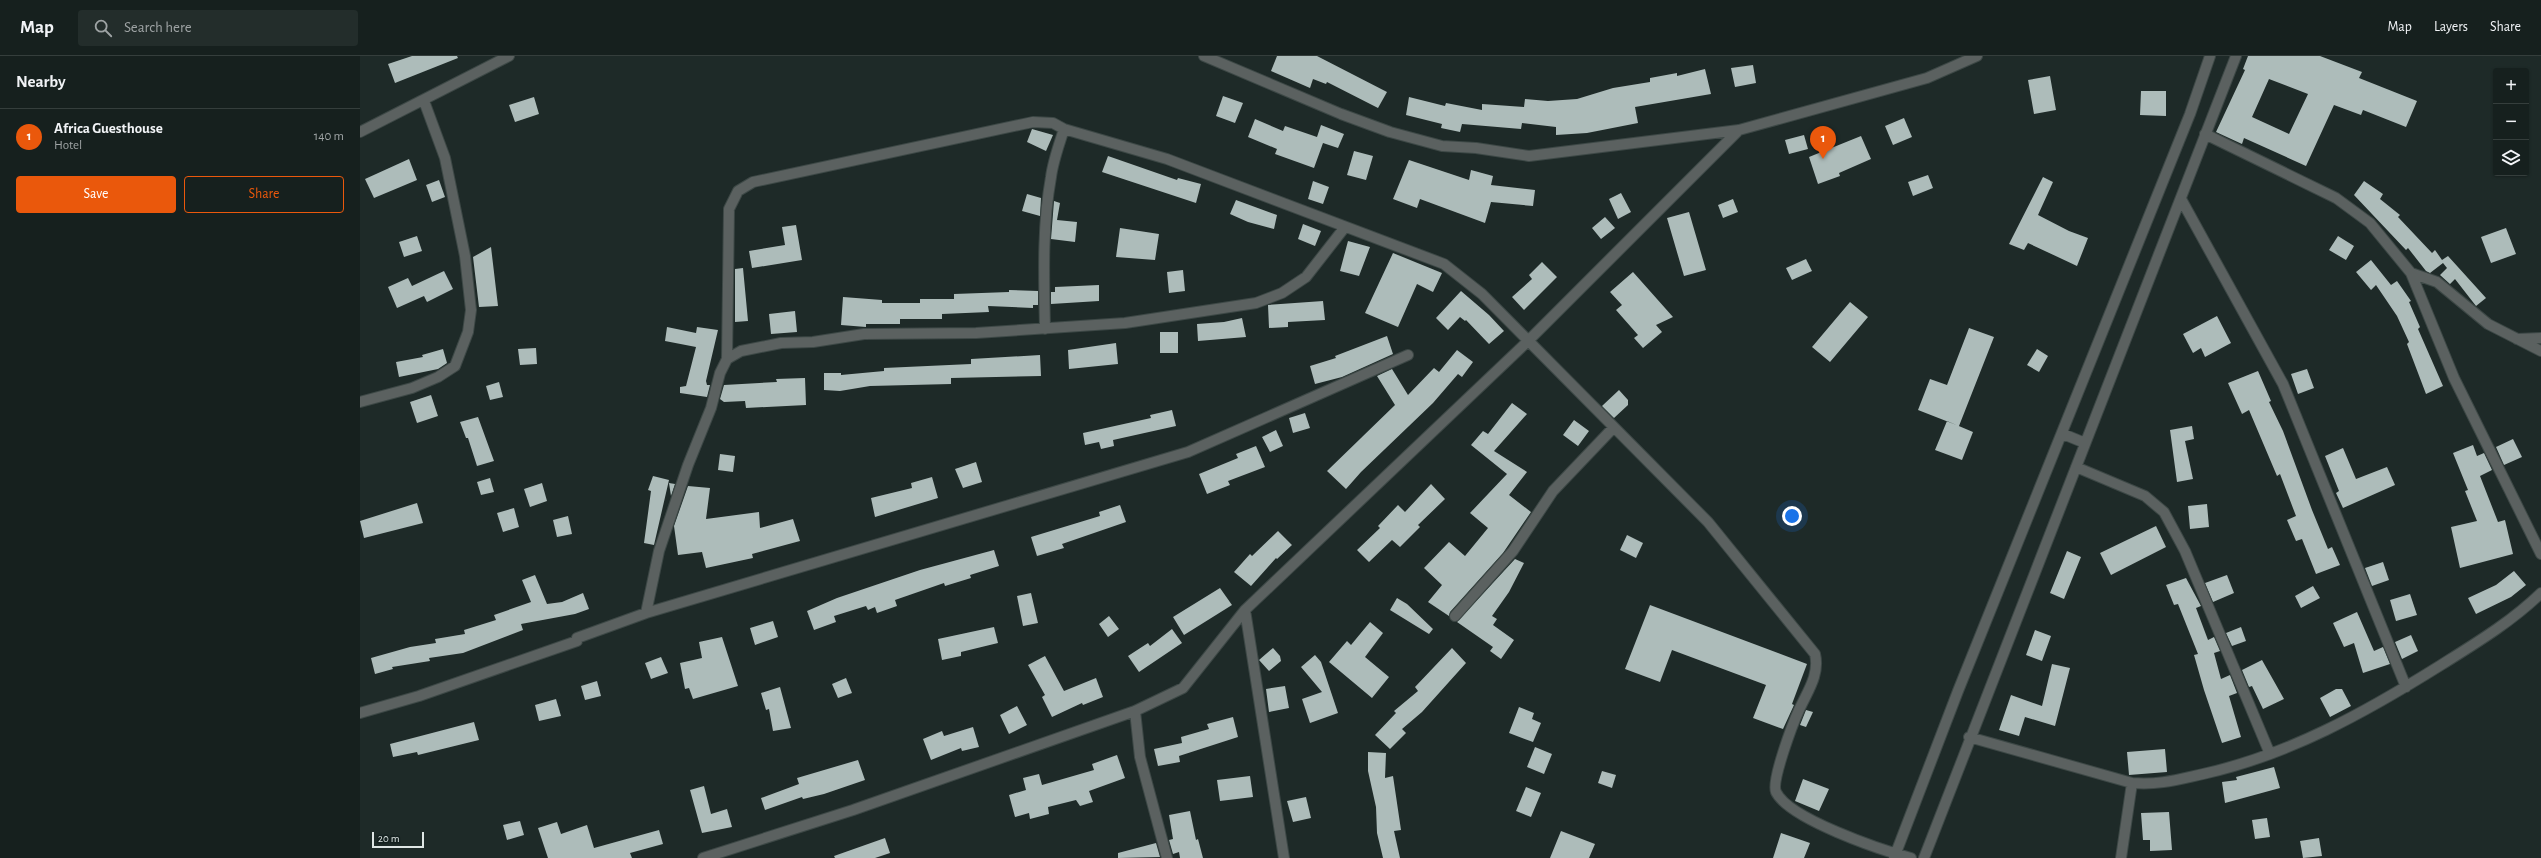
<!DOCTYPE html>
<meta charset="utf-8">
<style>
:root{--surface:#16201e;--page:#232d2b;--text:#f1f3f6;--muted:#9ea3a4;--line:#353e3c;--accent:#ea580c}
body{margin:0;font-family:"Alegreya Sans",sans-serif;background:var(--page);color:var(--text)}
.controls{position:absolute;right:12px;top:12px;display:grid;overflow:hidden;border-radius:4px;box-shadow:0 1px 3px #0004}
.controls button{width:36px;height:36px;display:grid;place-items:center;padding:0;border:0;border-bottom:1px solid var(--line);background:var(--surface);color:var(--text);font:20px sans-serif}
.scale{position:absolute;left:12px;bottom:10px;width:52px;box-sizing:border-box;padding-left:4px;border:2px solid #dfe6e5;border-top:0;font-size:11px;line-height:14px;white-space:nowrap;color:#dfe6e5;-webkit-text-stroke:3px #14201f;paint-order:stroke}
.you{position:absolute;left:1432px;top:460px;width:14px;height:14px;margin:-10px;border:3px solid #fff;border-radius:50%;background:#1a73e8;box-shadow:0 0 0 6px #1a73e833}
.badge{display:grid;place-items:center;width:26px;height:26px;border-radius:50%;background:var(--accent);color:#fff;font-size:13px;font-weight:700}
.pin{position:absolute;translate:-50% -33px;filter:drop-shadow(0 1px 2px #0008)}
.pin::after{content:'';position:absolute;top:21px;width:14px;height:12px;background:inherit;clip-path:polygon(0 0,100% 0,50% 100%)}
.list{margin:0;padding:0;list-style:none}
h2{display:flex;justify-content:space-between;align-items:center;height:52px;margin:0;padding:0 16px;font-size:17px}
h2 small{font-size:13px;font-weight:400;color:var(--muted)}
.list li{display:grid;grid-template-columns:26px 1fr auto;gap:12px;align-items:center;box-sizing:border-box;height:56px;padding:0 16px;border-top:1px solid var(--line)}
.list b{display:block;font-size:15px;white-space:nowrap}
.list p{margin:0;font-size:13px;white-space:nowrap;color:var(--muted)}
.list em{font-size:13px;font-style:normal;color:var(--muted)}
.actions{display:flex;gap:8px;padding:12px 16px}
.actions a{flex:1;padding:9px 0;border:1px solid var(--accent);border-radius:4px;text-align:center;font-size:14px;color:var(--accent)}
.actions .main{background:var(--accent);color:#fff}
.icon{flex:none;width:22px;height:22px;fill:none;stroke:currentColor;stroke-width:2;stroke-linecap:round;stroke-linejoin:round}
.map{position:relative;flex:none;width:2181px;height:802px;overflow:hidden}
header{display:flex;align-items:center;gap:24px;box-sizing:border-box;height:56px;padding:0 20px;background:var(--surface);border-bottom:1px solid var(--line)}
header strong{font-size:19px}
nav{display:flex;gap:22px;margin-inline-start:auto;font-size:14px}
.search{width:280px;height:36px;background:var(--page);display:flex;align-items:center;gap:10px;box-sizing:border-box;padding:0 14px;border-radius:4px;color:var(--muted);font-size:15px}
main{display:flex}
aside{flex:1;background:var(--surface)}
.map>svg:first-child{display:block}
</style>
<header>
<strong>Map</strong>
<div class="search"><svg class="icon" aria-label="search" viewBox="0 0 24 24"><circle cx="10" cy="10" r="6"/><path d="M15 15l6 6"/></svg>Search here</div>
<nav><a>Map</a><a>Layers</a><a>Share</a></nav>
</header>
<main>
<aside>
<h2>Nearby<small></small></h2>
<ul class="list">
<li><span class="badge">1</span><div><b>Africa Guesthouse</b><p>Hotel</p></div><em>140 m</em></li>
</ul>
<div class="actions"><a class="main">Save</a><a>Share</a></div>
</aside>
<div class="map">
<svg width="2181" height="802" viewBox="0 0 2181 802">
<rect width="100%" height="100%" fill="#1e2a28"/>
<path fill="#adbcba" fill-rule="evenodd" d="M52,0h45l1,2 -63,25 -7,-19z
M917,0h40l70,36 -9,16 -51,-26 -1,2 -13,-5 -3,9 -39,-17z
M1888,0h72l42,16 -3,6 58,23 -11,26 -43,-17 -2,5 -27,-10 -28,61 -62,-28 -2,6 -26,-12 29,-62 -2,-1zM1909,23l39,15 -19,40 -37,-17z
M1393,9l3,18 -21,4 -4,-19z
M1345,13l6,25 -76,13 3,16 -51,10 -31,2v-8l-34,-4 -1,6 -59,-5 -2,8 -19,-4 1,-4 -36,-9 3,-18 36,9 1,-3 36,7v-6l42,3 1,-8 23,2 29,-2 36,-11 37,-6v-4l27,-5v3z
M1690,20l6,34 -22,4 -6,-34z
M1781,35h25v25l-26,-1z
M863,40l20,7 -8,20 -19,-7z
M174,41l5,17 -24,8 -6,-17z
M1544,62l8,19 -19,8 -8,-19z
M895,63l28,12 2,-5 32,11 4,-12 23,9 -6,14 -15,-5 -9,25 -39,-14 2,-5 -29,-12z
M672,73l21,6 -7,16 -19,-9z
M1444,79l4,14 -19,5 -4,-14z
M1501,80l10,23 -32,14 1,3 -22,8 -9,-27z
M994,95l19,5 -7,24 -19,-5z
M748,100l69,24 1,-2 23,6 -5,19 -94,-31z
M49,103l8,21 -43,18 -9,-19z
M1049,104l60,20 2,-10 22,6 -2,9 44,5 -2,16 -42,-4 -6,21 -65,-24 -3,9 -24,-9z
M1568,119l5,13 -20,8 -5,-14z
M1683,121l10,5 -15,33 31,16 19,7 -11,28 -49,-23 -4,7 -15,-6z
M79,124l6,17 -13,5 -6,-17z
M953,125l16,6 -6,17 -15,-5z
M2004,125l19,13 -3,5 20,16 -2,2 34,36 3,-3 7,10 6,-4 38,42 -10,8 -21,-27 -5,5 -10,-9 7,-7 -4,-5 -13,10 -4,-2 -18,-23 -2,2 -52,-55z
M1261,137l10,19 -13,7 -9,-20z
M667,138l14,4 -1,18 -18,-5z
M1373,143l5,13 -15,6 -5,-13z
M876,144l41,15 -3,14 -26,-7 -18,-8z
M694,145l6,2 -3,17 20,2 -2,20 -24,-3z
M1329,156l17,58 -22,6 -17,-58z
M1245,161l10,11 -14,11 -9,-11z
M943,168l18,7 -6,15 -17,-7z
M436,169l6,35 -50,8 -3,-17 36,-6 -3,-18z
M760,172l39,6 -4,26 -39,-3z
M2146,172l10,26 -25,9 -10,-26z
M57,180l5,15 -18,6 -5,-15z
M1978,180l16,10 -8,14 -17,-10z
M988,185l22,6 -11,29 -19,-5z
M131,191l7,59 -19,1 -6,-50z
M1033,197l49,20 -9,19 -16,-8 -19,43 -33,-14z
M1446,203l6,12 -20,9 -6,-12z
M2011,204l20,25 6,-4 14,20 -2,1 11,25 -2,2 25,57 -17,8 -19,-50 2,-2 -12,-26 -21,-31 -5,5 -15,-18z
M1182,206l15,15 -33,33 -12,-13 20,-18 -3,-4z
M383,212l5,53 -13,1v-53z
M823,214l2,21 -16,2 -2,-21z
M84,215l9,18 -26,13 -3,-6 -27,12 -9,-21 20,-9 4,8z
M1273,216l40,45 -17,8 6,7 -19,16 -9,-10 4,-3 -22,-25 6,-5 -12,-13z
M739,229v16l-48,3v-12h4v-5z
M649,234l29,1v14h-5v3l-45,-2 1,6 -47,2v5h-42v5h-34v3l-25,-2 2,-28 39,3v3h38v-4h34v-5l55,-2z
M1101,235l28,24 15,16 -15,13 -23,-24 -1,1 -5,-4 -12,13 -12,-12z
M963,245l2,19 -37,2v5l-19,1 -1,-23z
M1490,246l18,15 -38,45 -18,-15z
M435,255l2,21 -26,2 -2,-20z
M1857,260l14,27 -26,14 -4,-9 -8,5 -10,-19z
M882,262l4,19 -48,4 -1,-17 27,-2z
M307,271l29,6 1,-6 21,3 -12,51 1,4h3l-3,12 -27,-4v-6l6,-1 10,-39 -31,-6z
M1609,272l25,9 -35,89 -41,-16 12,-31 17,6z
M800,276h18v21h-18z
M1027,280l6,18 -51,23 -27,7 -5,-18 26,-8 -1,-2z
M756,287l2,21 -49,5 -1,-19z
M176,292l1,16 -17,1 -2,-16z
M83,293l4,14 -9,6 -39,8 -3,-15 27,-5 -1,-2z
M1677,293l11,7 -9,16 -12,-7z
M1097,294l16,12 -11,15 -4,-3 -25,29 -72,69 -15,17 -19,-18 68,-66 -18,-29 15,-7 16,26 26,-27 5,4z
M680,299l1,21 -90,2v6l-81,2 -30,5 -16,-1v-17h17v2l43,-4v-3l87,-4v-5z
M1947,313l7,19 -16,6 -7,-20z
M1898,315l13,30 -2,1 14,29 29,79 16,39 4,-2 8,18 -24,9 -14,-35 -6,2 -9,-21 9,-4 -16,-42 -3,2 -28,-66 -7,4 -14,-31z
M445,322l1,27 -60,3 -1,-7 -21,1 -4,-3 4,-14 53,-3 -1,-3z
M139,326l4,15 -13,3 -4,-14z
M1259,334l9,10v5l-14,13 -12,-12z
M71,339l7,21 -21,7 -7,-21z
M1152,347l15,11 -33,37 33,21 -18,23 22,17 -28,41 -53,59 -1,4 -21,-14 14,-17 -18,-17 25,-26 16,14 23,-28 -18,-15 37,-39 -36,-29 12,-14 5,3z
M812,354l4,16 -63,14 1,6 -13,3 -2,-7 -14,3 -2,-12 68,-15 -1,-3z
M945,357l5,15 -17,5 -4,-15z
M118,361l16,44 -17,5 -9,-28h-2l-6,-16z
M1214,364l15,11 -11,15 -15,-11z
M1587,365l26,11 -11,28 -27,-10z
M1832,370l2,13 -9,2 8,38 -16,3 -7,-52z
M916,374l7,16 -13,6 -8,-15z
M2153,383l9,18 -18,8 -8,-18z
M2113,389l4,11 7,-3 8,17 -12,6 18,46 7,-2 8,34 -53,14 -9,-41 26,-6 -12,-30 3,-1 -15,-37z
M896,390l9,21 -37,14 2,4 -23,9 -8,-20 39,-16 -2,-4z
M1983,392l13,31 31,-12 8,18 -52,23 -7,-15 3,-2 -14,-35z
M360,398l15,2 -2,16 -15,-2z
M616,406l6,20 -19,6 -8,-19z
M293,420l16,4 -15,65 -10,-2 7,-52 -3,-1z
M572,421l6,21 -63,19 -4,-19 41,-10 -1,-5z
M130,422l4,14 -13,3 -4,-13z
M182,427l5,18 -17,6 -6,-18z
M309,427l6,1 -4,12z
M1071,428l14,15 -27,26 2,2 -20,20 -8,-7 -23,22 -12,-12 23,-22 -2,-2 20,-21 7,7z
M328,430l22,2 -4,31 53,-7 1,16 33,-9 7,22 -48,13 1,4 -47,10 -4,-16 -24,3 -4,-29z
M57,447l6,20 -59,15 -4,-17z
M1847,448l2,23 -19,2 -2,-23z
M760,449l6,17 -64,22 2,4 -27,8 -6,-19 69,-21 -1,-4z
M154,452l5,19 -16,5 -6,-19z
M208,460l4,18 -15,3 -4,-17z
M1796,470l10,21 -55,28 -11,-22z
M918,475l14,14 -15,14 -1,-1 -25,28 -17,-14 16,-18 2,2z
M1267,479l16,8 -7,15 -16,-8z
M634,494l5,16 -29,9 1,3 -26,8 -1,-3 -49,17 2,6 -20,7 -2,-6 -7,3 -2,-4 -32,10 2,6 -22,8 -7,-19 30,-13 83,-28z
M1707,495l14,6 -17,42 -14,-6z
M1155,503l9,4 -15,29 -17,24 5,3 -4,6 21,15 -13,19 -11,-8 3,-4 -36,-25z
M2023,506l6,18 -17,6 -7,-18z
M2154,515l12,14 -15,12 -35,17 -8,-16 28,-13z
M175,519l12,29 15,-2 21,-9 6,16 -14,5 -54,10 2,6 -60,23 -34,5 1,3 -38,6 1,2 -18,5 -4,-16 39,-11 26,-4 -1,-4 30,-5 -1,-4 32,-10 -2,-5 37,-13 -9,-22z
M1867,519l7,18 -21,9 -8,-19z
M1826,522l15,28 -5,2 12,32 6,-3 6,14 -6,2 7,26 9,-4 7,18 -8,3 12,41 -19,6 -18,-53 -10,-35 4,-1 -20,-50 -4,1 -8,-20z
M1953,530l7,12 -19,10 -6,-12z
M860,532l12,17 -48,30 -11,-18z
M671,537l7,30 -15,3 -6,-30z
M2050,538l7,21 -21,6 -6,-21z
M1037,542l10,6 26,25 -4,5 -39,-24z
M1290,549l157,59 -15,40 2,1 -11,24 -30,-11 13,-33 -94,-35 -12,32 -35,-13z
M1997,556l17,39 9,-4 7,17 -27,9 -9,-30 -10,4 -11,-24z
M749,560l10,13 -11,8 -9,-13z
M413,565l5,16 -23,8 -5,-17z
M1010,566l13,11 -18,24 24,20 -17,21 -43,-36 18,-21 4,4z
M634,571l4,16 -37,9v4l-19,4 -4,-21z
M1881,571l5,14 -14,5 -6,-13z
M812,573l10,14 -43,29 -11,-16 20,-13 2,3z
M1675,574l16,6 -9,25 -16,-6z
M2051,579l7,16 -16,8 -7,-17z
M362,581l16,49 -45,13 -4,-11 -4,1 -5,-26 22,-5 -3,-16z
M913,592l7,8 1,5 -12,10 -10,-11z
M1092,592l14,15 -44,49 -20,17 4,4 -16,16 -15,-14 21,-22 -2,-2 24,-20 -3,-4z
M955,599l6,7 17,51 -28,10 -8,-24 20,-7 -21,-25z
M685,600l19,35 32,-13 7,19 -20,8 -1,-2 -30,14 -10,-20 3,-2 -17,-30z
M301,601l7,16 -17,6 -6,-16z
M1902,604l22,39 -21,10 -11,-23 -3,1 -7,-17z
M1692,608l18,4 -15,58 -30,-9 -6,19 -20,-6 12,-35 31,11z
M486,622l6,15 -14,5 -6,-14z
M237,625l4,15 -16,4 -4,-14z
M925,630l4,22 -20,4 -3,-23z
M420,631l11,41 -18,3 -4,-22 -3,1 -5,-17z
M1976,633h6l9,17 -21,11 -10,-19z
M196,643l5,17 -22,5 -4,-16z
M657,650l10,19 -18,9 -9,-19z
M1159,651l15,6 -2,6 9,4 -8,19 -24,-9z
M1446,654l7,2 -7,15 -6,-2z
M873,661l5,20 -59,19 1,6 -22,4 -4,-17 28,-6 -1,-6 28,-8 -2,-5z
M114,666l5,18 -61,15 -1,-3 -24,5 -3,-13z
M613,671l6,20 -17,4 -1,-3 -30,12 -8,-21 19,-8 2,5z
M1175,691l17,7 -8,20 -17,-7z
M1805,693l2,23 -38,3 -2,-23z
M1008,696l18,1 -1,25 8,-2 8,54 -7,1 6,27h-17l-6,-25 -1,-26 -8,-36z
M757,699l8,23 -36,13 4,11 -13,4 -4,-6 -28,7 1,7 -19,5 -1,-6 -14,4 -6,-22 17,-5 -3,-12 16,-4 3,11 52,-15 -2,-6z
M498,704l7,20 -41,14 -21,5 -1,-2 -37,13 -4,-12 38,-14 -2,-6z
M1914,711l6,21 -55,15 -3,-21 15,-2 -1,-3z
M1242,715l14,4 -4,13 -14,-5z
M890,720l3,21 -33,4 -3,-21z
M1443,723l26,10 -10,22 -24,-10z
M344,730l7,28 16,-5 5,18 -30,6 -12,-43z
M1166,731l15,6 -10,24 -15,-6z
M946,741l5,21 -18,4 -6,-21z
M830,755l6,29 2,-1 5,19h-23l-1,-6 -6,2 -4,-14 4,-1 -4,-24z
M1809,756l3,38 -22,1v-11h-7l-2,-27z
M1907,762l3,19 -15,2 -3,-19z
M160,765l4,14 -17,5 -4,-15z
M197,766l4,12 26,-9 7,23 65,-18 4,14 -33,9 2,5h-84l-10,-30z
M1201,775l34,13 -6,14h-39z
M1421,777l29,10 -6,15h-31z
M525,782l5,15 -15,5h-40l-1,-2z
M1959,782l3,18 -19,2 -3,-17z
M796,787l4,14 -42,1v-5z"/>
<g fill="none" stroke-linecap="round" stroke-linejoin="round">
<g stroke="#3d4846" stroke-width="12">
<path id="minor" d="M844,0l137,58 49,18 52,14 34,2 53,8 210,-26 188,-52 50,-22
M0,76l149,-76
M1845,78l131,64 34,25 41,50 43,105 87,176
M1821,143l102,185 123,303
M2051,217l26,9 51,42 53,27
M685,273c-1,-51 -3,-102 6,-152 2,-16 8,-32 13,-48
M2157,283l24,-1
M367,303l2,-150 9,-18 15,-9 280,-60 20,1 11,6 103,30 277,105 38,30 226,228 107,132c5,21 -8,38 -16,56 -6,13 -28,71 -23,82 13,27 105,58 135,66
M0,346l52,-14 26,-11 17,-11 13,-34 3,-22 -6,-54 -20,-98 -21,-57
M1703,378l22,9
M1716,411l69,29 19,16 21,39 85,203
M885,554l39,248
M286,557l13,-62 29,-86 23,-57 9,-35 7,-14 14,-8 40,-8 32,-1 51,-8 112,-1 149,-10 131,-20 26,-10 24,-16 39,-50
M1095,560l58,-65 40,-60 61,-64
M775,655l5,46 27,101
M0,657l59,-17 158,-55v-3l69,-25 542,-161 220,-97
M1609,681l163,46c28,2 44,-3 71,-9 86,-19 163,-62 238,-109 35,-22 70,-43 100,-72
M343,802l150,-48 282,-99 48,-23 62,-78 283,-269 211,-211
M1534,802l64,-167 232,-577 20,-58
M1564,802l312,-802
M1761,802l11,-75"/>
</g>
<use href="#minor" stroke="#5b6160" stroke-width="10"/>
</g>
</svg>
<div class="controls">
<button>+</button>
<button>−</button>
<button><svg class="icon" aria-label="layers" viewBox="0 0 24 24"><path d="M12 4l9 5-9 5-9-5zM3 14l9 5 9-5"/></svg></button>
</div>
<div class="scale">20 m</div>
<div class="you"></div>
<div class="pin badge" style="left:1463px;top:103px">1</div>
</div>
</main>
